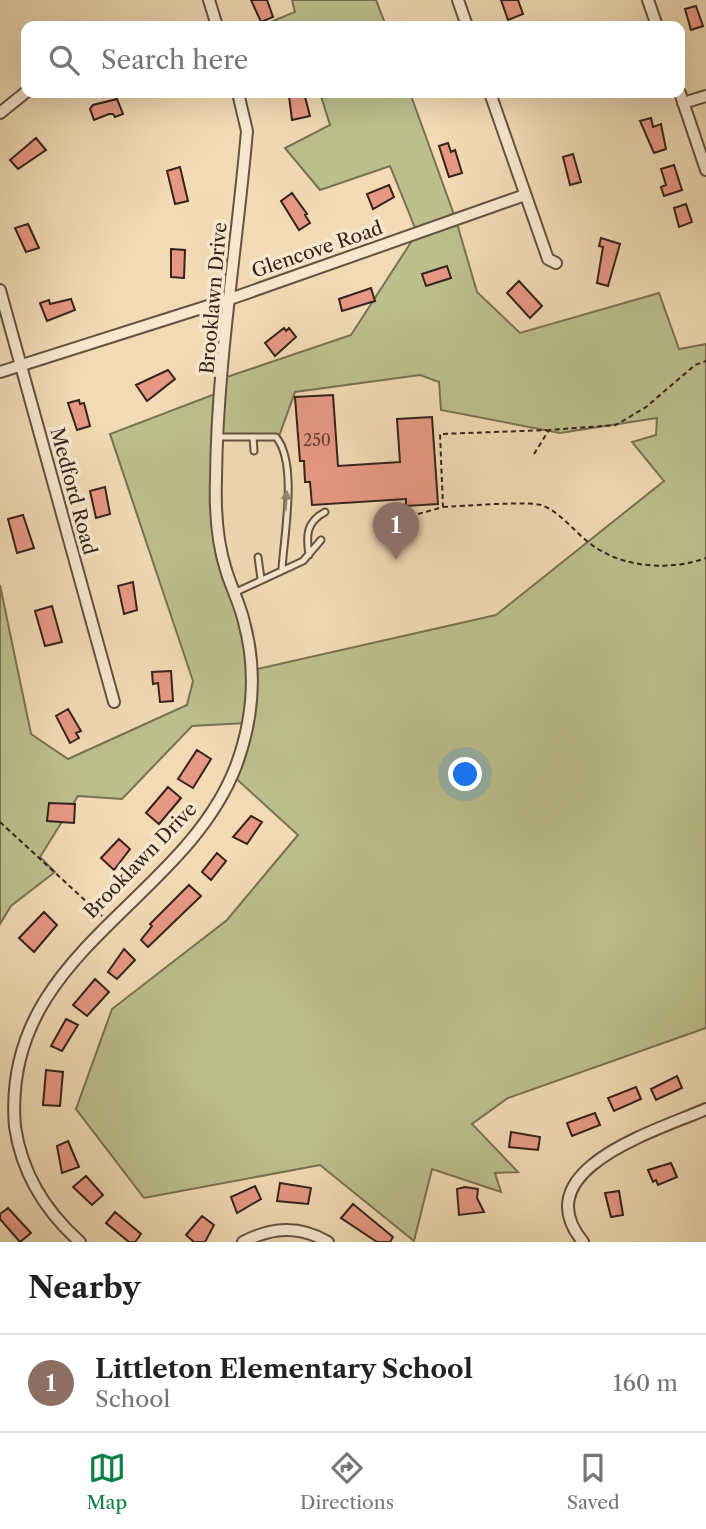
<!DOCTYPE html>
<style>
:root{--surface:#fff;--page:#f2f2f2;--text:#222;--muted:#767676;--line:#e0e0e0;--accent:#0b8043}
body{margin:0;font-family:"Libre Caslon Text",serif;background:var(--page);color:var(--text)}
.you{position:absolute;left:466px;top:775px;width:24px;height:24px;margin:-18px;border:5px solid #fff;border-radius:50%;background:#1a73e8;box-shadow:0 0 0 10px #1a73e833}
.badge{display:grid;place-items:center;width:46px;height:46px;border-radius:50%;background:var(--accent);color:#fff;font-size:23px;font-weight:700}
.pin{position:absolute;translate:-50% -58px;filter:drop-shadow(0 2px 4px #0008)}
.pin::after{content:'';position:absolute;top:37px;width:24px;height:21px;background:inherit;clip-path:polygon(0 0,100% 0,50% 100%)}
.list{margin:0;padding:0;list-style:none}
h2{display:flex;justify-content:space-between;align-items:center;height:91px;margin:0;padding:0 28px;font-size:30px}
h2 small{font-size:23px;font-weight:400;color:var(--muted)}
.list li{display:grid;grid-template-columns:46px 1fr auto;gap:21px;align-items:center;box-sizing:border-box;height:98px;padding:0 28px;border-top:2px solid var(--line)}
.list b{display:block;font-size:26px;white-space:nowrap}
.list p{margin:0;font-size:23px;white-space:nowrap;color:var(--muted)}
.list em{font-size:23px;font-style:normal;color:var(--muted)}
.icon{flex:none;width:38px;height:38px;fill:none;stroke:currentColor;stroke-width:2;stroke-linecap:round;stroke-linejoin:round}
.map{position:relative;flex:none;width:706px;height:1242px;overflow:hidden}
.search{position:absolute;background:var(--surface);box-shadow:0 7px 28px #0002;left:21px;right:21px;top:21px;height:77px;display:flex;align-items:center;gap:18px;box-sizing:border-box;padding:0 24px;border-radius:14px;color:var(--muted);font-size:26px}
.sheet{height:189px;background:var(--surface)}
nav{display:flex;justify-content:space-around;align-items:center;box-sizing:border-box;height:98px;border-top:2px solid var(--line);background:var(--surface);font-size:19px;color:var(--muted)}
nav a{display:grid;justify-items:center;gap:4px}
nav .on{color:var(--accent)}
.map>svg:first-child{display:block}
</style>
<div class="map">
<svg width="706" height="1242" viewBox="0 0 706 1242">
<rect width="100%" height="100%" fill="#f1dab4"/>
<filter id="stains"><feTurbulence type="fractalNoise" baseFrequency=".00286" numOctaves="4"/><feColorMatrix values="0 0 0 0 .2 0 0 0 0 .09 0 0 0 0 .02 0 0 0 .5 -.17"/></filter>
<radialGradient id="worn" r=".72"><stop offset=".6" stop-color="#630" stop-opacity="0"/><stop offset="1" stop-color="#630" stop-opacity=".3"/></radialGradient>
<path fill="#bcbf8c" stroke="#787154" stroke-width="2" fill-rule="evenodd" d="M292,0h84l10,26h-125l34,-14z
M320,93h90l46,127 21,72 43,41 139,-40 20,56 27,-5v684l-198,70 -36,26 46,48 -23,1 6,19 -69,-23 -18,72 -94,-76 -176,33 -68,-89 36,-100 115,-89 71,-85 -67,-61 15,-51 -54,3 -70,73 -44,-3 -38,61 15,15 -44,34 -11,18v-339l31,149 37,25 119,-54 6,-24 -83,-247 113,-43 1,-13 127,-43 66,-102 -27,-67 -70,24 -35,-42 45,-23zM420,375l19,7 2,28 119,23 97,-15 -1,17 -24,7 32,39 -168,134 -243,55 -37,-148 4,-84 58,1 17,-47z"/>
<path fill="#e79884" stroke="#35231c" stroke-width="2" d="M251,0h16l6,17 -12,5z
M501,0h17l5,14 -15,6z
M696,6l7,20 -12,4 -6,-21z
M293,93h11l6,23 -18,4 -3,-24z
M117,99l6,15 -8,3 -2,-3h-4l-15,6 -4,-11 3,-4z
M651,118l2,9 8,-3 5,25 -12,4 -14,-32z
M36,138l10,12 -28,19 -8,-9z
M448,143l3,9 4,-2 7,23 -13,4 -10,-31z
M573,154l8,28 -11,3 -7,-28z
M674,165l8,25 -18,6 -3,-9 5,-2 -5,-16z
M180,167l8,34 -13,3 -8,-33z
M389,185l5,12 -21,12 -6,-15z
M292,193l15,21 -2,1 5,8 -11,7 -18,-29z
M686,204l6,18 -13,5 -5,-19z
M28,224l11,24 -13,4 -11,-24z
M601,238l19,6 -12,42 -11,-3 6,-36 -4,-1z
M171,249l14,1 -1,28 -13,-1z
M447,266l4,12 -25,8 -4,-12z
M519,281l23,25 -12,12 -23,-25z
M371,288l4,13 -33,10 -3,-12z
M71,299l4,11 -28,11 -7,-18 9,-3 1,4z
M284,328l2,3 3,-3 7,9 -21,19 -10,-13z
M168,370l7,9 -28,22 -11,-16z
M333,395l5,71 62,-4 -3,-43 35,-2 6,87 -32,2v-7l-94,6 -2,-23h-5l-1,-21h-4l-5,-64z
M79,400l1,4 4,-1 6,23 -13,4 -9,-27z
M105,487l5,27 -14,4 -6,-27z
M23,515l11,33 -17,5 -9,-34z
M133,582l4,28 -13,4 -6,-28z
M52,606l10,36 -17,4 -10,-35z
M171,671l2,30 -13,1 -2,-19 -5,1 -1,-12z
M68,709l13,22 -5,2 3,5 -9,5 -14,-27z
M197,750l14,9 -18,29 -15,-9z
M168,787l13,11 -22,26 -13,-11z
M49,803l26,1 -1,19 -27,-2z
M251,816l11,6 -15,22 -14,-7z
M119,839l11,10 -16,21 -13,-12z
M217,853l9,8 -15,19 -9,-8z
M189,885l12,11 -53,51 -7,-7 11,-14 -2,-2z
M44,912l13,13 -23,27 -15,-14z
M124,949l11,11 -18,19 -9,-7z
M95,979l14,13 -22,24 -14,-11z
M66,1019l12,6 -16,26 -11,-5z
M46,1070l17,2 -3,34 -17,-1z
M677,1076l5,12 -26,12 -5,-11z
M636,1087l5,12 -27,12 -6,-13z
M595,1113l5,12 -28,11 -5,-13z
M511,1132l29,5 -2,13 -29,-3z
M68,1141l11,26 -17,6 -5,-27z
M671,1163l6,14 -19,8 -2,-5 -3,2 -5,-12z
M86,1176l17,19 -11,10 -19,-18z
M280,1183l31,5 -3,16 -31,-3z
M255,1186l6,13 -24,14 -6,-16z
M465,1187l13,2 -1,9 7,14 -25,3 -2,-26z
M619,1191l4,24 -12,2 -6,-24z
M353,1204l40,33 -3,5h-13l-36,-24z
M8,1208l23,25 -11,9 -20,-23v-5z
M115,1212l26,22 -6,8h-6l-23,-19z
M202,1216l12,9 -9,17h-11l-8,-7z"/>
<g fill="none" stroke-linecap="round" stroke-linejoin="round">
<g stroke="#645142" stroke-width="9">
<path id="lane" d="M218,437h58c22,26 8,98 6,132
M253,437l1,14
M309,555c-3,-19 -3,-33 16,-43
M258,557l3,22
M234,593l69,-32 18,-21"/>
</g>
<g stroke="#645142" stroke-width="14">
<path id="street" d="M209,0l8,26
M458,0l9,26
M648,0l9,26
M490,93l58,166 8,4
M680,93l26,77
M683,103l23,-7
M0,113l26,-21
M0,290l114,412
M0,372l230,-73 295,-104
M80,1242c-35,-31 -58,-69 -65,-115 -15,-174 168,-223 221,-361 17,-46 21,-96 8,-144 -4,-18 -13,-35 -18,-52 -9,-28 -11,-62 -10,-91 1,-116 21,-232 31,-348l-9,-38
M243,1242c29,-15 56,-17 85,0
M583,1242c-60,-73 76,-112 123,-133"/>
</g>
<path stroke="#35231c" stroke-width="2" stroke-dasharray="5 3.5" stroke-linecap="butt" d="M534,454l15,-24 67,-5 30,-18 49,-42 11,-4
M443,507c19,-1 84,-6 98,-2 20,7 34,28 51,40 31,23 78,26 114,13
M418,514l25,-7 -3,-73 109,-4
M0,822l102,94"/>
<use href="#lane" stroke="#f6e7ce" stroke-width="5"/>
<use href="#street" stroke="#f6e7ce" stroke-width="10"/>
</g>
<defs><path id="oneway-solid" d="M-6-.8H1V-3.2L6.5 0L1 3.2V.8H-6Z" transform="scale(1.75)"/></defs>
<use fill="#968575" href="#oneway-solid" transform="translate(286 501) rotate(-85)"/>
<g text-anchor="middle" stroke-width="7" stroke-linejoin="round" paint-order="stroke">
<g font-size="16" fill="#624036">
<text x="317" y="446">250</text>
</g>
<g font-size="19" fill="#35231c" stroke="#f6e7ce">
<text transform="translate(317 249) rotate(-19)" y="7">Glencove Road</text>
<text transform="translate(213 298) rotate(-85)" y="7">Brooklawn Drive</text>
<text transform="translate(74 491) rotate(75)" y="7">Medford Road</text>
<text transform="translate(140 860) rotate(-46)" y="7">Brooklawn Drive</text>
</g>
</g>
<rect width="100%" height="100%" filter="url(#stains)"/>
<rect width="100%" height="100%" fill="url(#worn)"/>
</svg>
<div class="you"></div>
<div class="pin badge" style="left:396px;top:560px;background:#8d6e63">1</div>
<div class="search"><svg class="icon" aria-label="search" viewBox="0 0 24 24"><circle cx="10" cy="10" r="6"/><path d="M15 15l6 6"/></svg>Search here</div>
</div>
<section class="sheet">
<h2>Nearby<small></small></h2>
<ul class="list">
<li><span class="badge" style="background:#8d6e63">1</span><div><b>Littleton Elementary School</b><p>School</p></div><em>160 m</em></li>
</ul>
</section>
<nav>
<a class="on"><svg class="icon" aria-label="map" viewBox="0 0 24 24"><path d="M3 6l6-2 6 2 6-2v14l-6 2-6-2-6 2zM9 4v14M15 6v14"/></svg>Map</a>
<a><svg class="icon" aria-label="directions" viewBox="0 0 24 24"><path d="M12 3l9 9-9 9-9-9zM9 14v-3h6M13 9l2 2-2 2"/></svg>Directions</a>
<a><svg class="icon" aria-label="saved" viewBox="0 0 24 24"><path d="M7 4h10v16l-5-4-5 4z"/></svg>Saved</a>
</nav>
